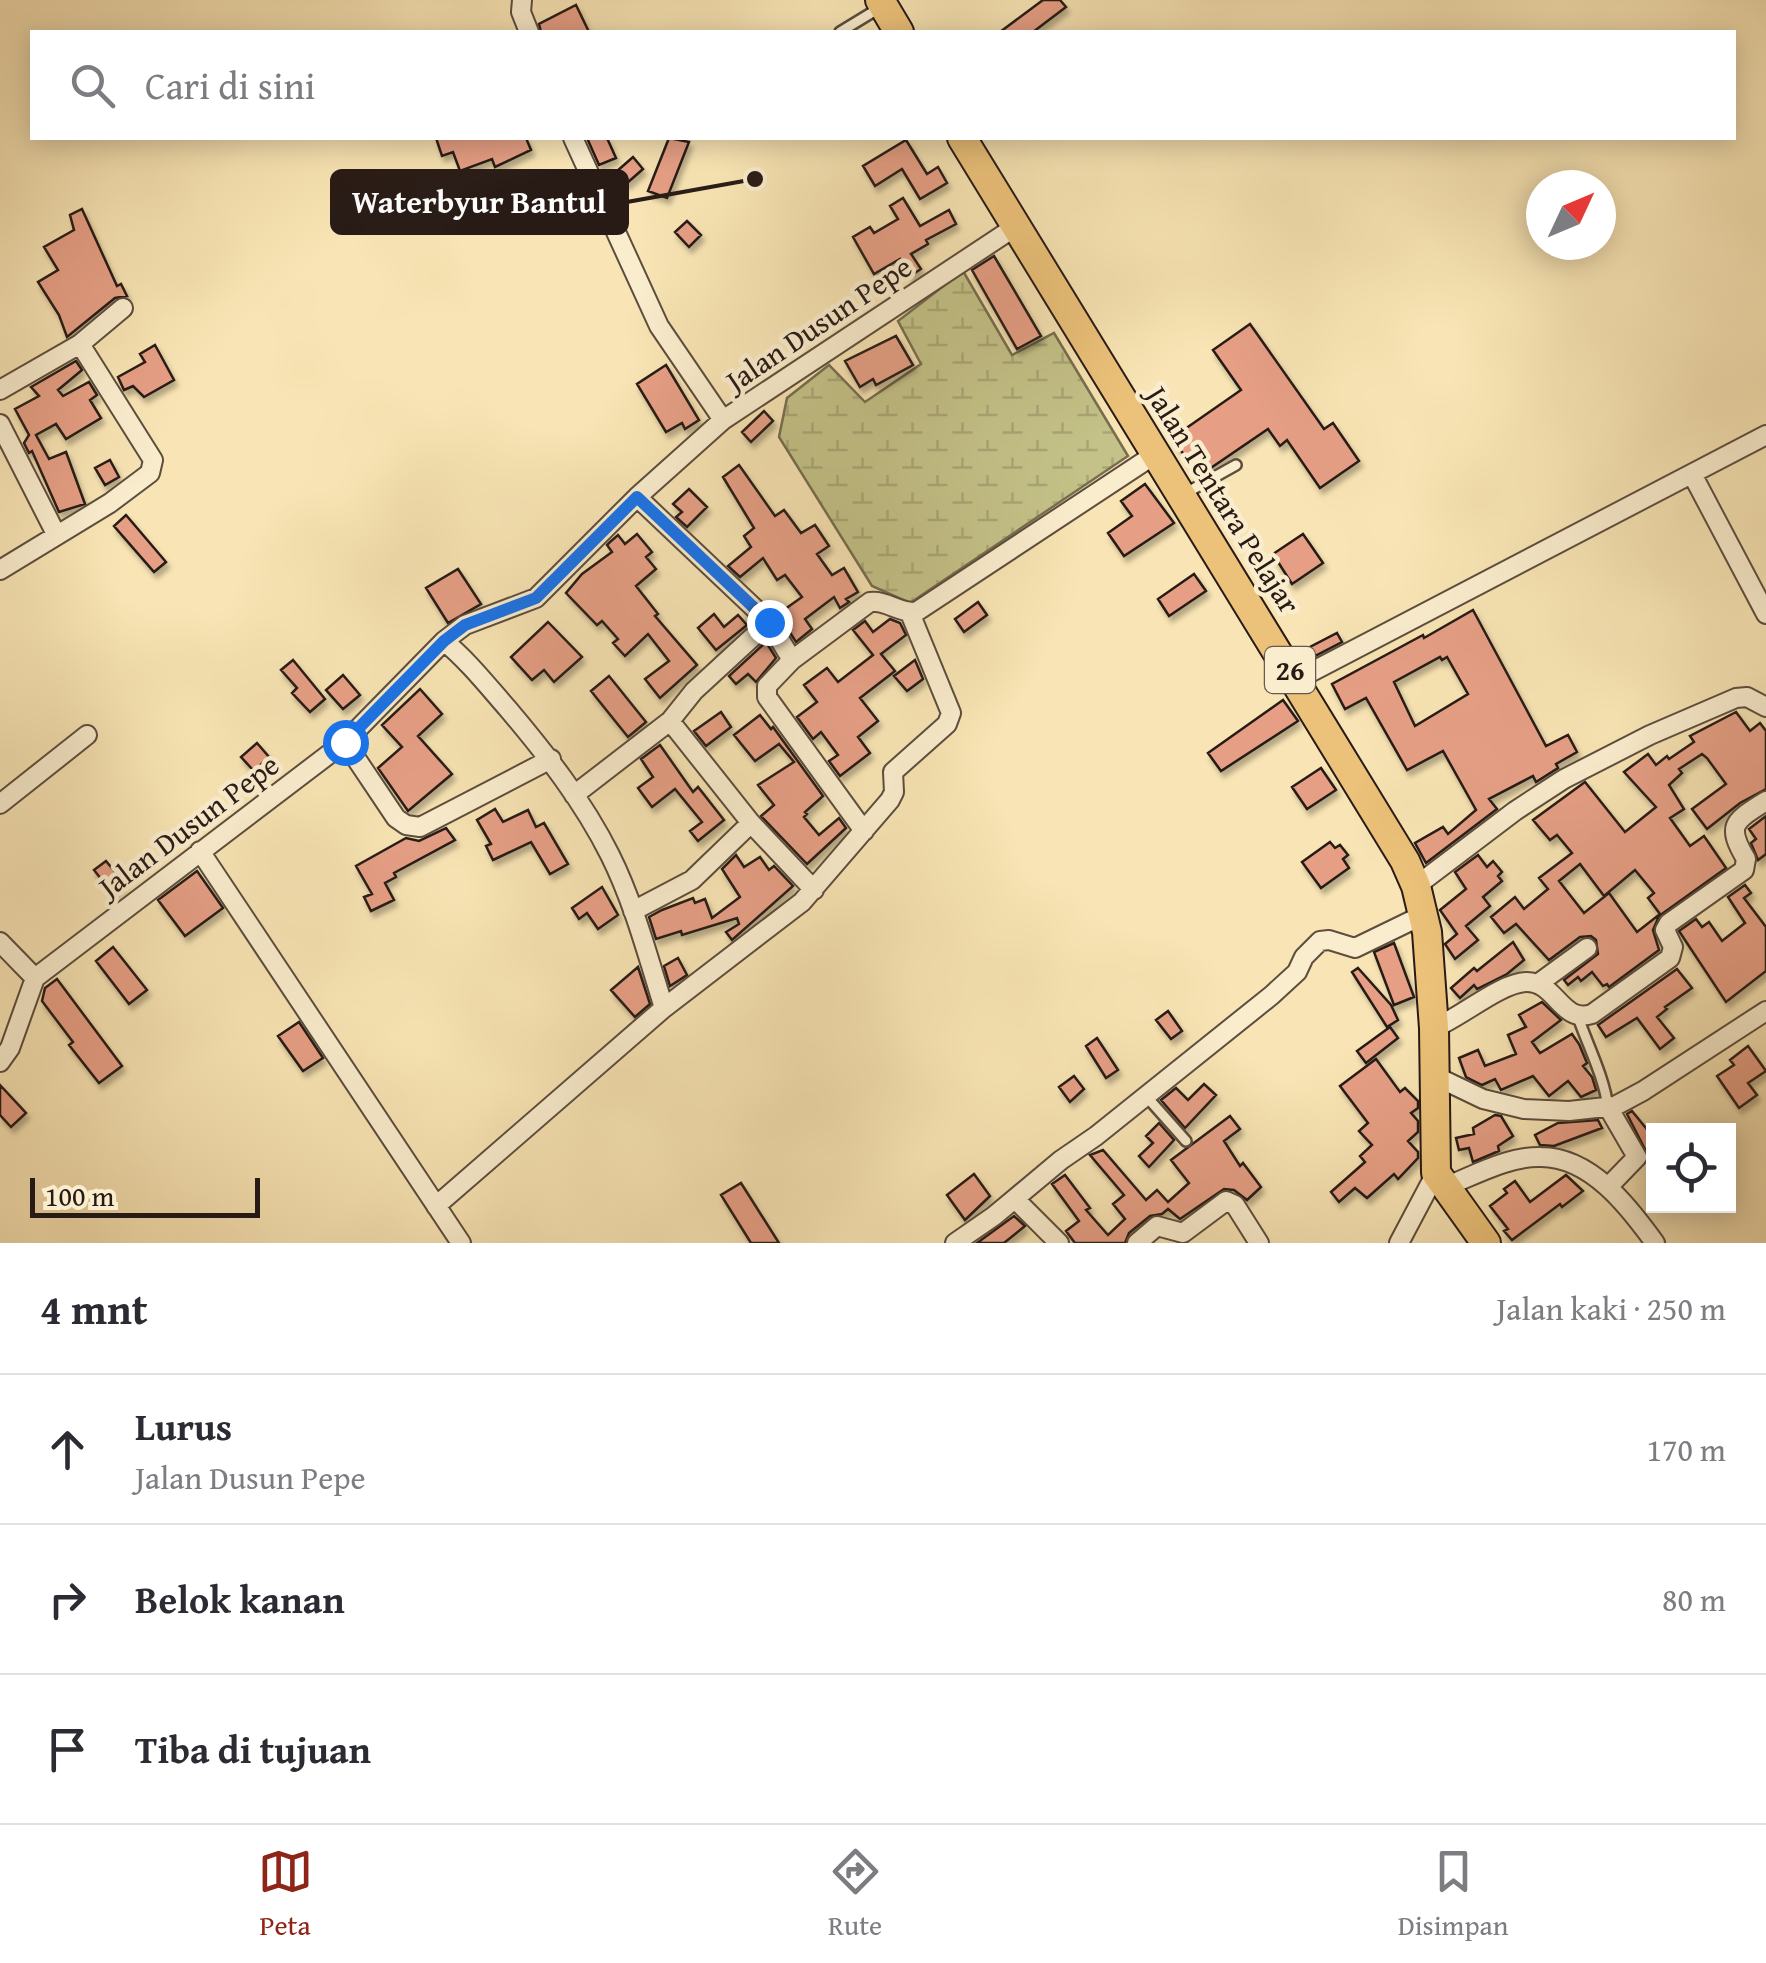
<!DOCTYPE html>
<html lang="id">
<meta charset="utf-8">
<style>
:root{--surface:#fff;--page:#f2f2f3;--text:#2b2b33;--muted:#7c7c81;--line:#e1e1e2;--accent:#8f2418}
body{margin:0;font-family:"Gentium Book Plus",serif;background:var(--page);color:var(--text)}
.controls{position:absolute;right:30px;bottom:30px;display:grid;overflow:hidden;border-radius:0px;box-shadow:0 5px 25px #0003}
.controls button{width:90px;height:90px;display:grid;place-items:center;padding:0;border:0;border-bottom:2px solid var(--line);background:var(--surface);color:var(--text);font:50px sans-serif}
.compass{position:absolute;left:1526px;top:170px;width:90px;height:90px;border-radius:50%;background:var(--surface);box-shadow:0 5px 25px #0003;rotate:46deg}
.scale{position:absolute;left:30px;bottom:25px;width:230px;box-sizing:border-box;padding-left:10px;border:5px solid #281b16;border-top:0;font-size:28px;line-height:35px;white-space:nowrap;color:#281b16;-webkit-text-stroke:8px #faedce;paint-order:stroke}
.stop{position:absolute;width:30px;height:30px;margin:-22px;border:8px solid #1a73e8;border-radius:50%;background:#fff}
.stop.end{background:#1a73e8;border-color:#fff;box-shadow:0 2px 10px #0008}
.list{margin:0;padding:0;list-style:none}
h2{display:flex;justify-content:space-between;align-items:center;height:130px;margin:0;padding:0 40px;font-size:42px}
h2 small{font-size:32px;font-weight:400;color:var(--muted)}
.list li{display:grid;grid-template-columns:65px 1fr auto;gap:30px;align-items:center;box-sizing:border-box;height:150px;padding:0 40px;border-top:2px solid var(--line)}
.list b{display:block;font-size:38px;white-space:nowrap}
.list p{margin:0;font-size:32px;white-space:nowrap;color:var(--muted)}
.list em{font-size:32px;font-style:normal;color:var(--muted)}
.icon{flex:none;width:55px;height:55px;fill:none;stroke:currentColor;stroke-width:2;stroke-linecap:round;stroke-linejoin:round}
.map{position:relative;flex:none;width:1766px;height:1243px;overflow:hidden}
.search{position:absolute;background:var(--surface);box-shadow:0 5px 25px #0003;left:30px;right:30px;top:30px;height:110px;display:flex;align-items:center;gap:25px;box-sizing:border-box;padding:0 35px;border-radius:0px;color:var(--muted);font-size:38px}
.sheet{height:580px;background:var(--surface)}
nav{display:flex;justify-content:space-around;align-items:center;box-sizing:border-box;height:140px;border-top:2px solid var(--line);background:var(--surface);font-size:28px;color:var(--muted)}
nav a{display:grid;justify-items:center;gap:5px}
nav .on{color:var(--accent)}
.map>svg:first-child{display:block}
</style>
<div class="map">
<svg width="1766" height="1243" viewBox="0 0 1766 1243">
<defs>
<pattern id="wetland-marsh" width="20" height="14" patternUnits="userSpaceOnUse" patternTransform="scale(2.5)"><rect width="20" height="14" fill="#c4c288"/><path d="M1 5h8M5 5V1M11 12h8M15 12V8" fill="none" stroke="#a8a675"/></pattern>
<filter id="shadow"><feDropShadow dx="3" dy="5.5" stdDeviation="2.5" flood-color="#0004"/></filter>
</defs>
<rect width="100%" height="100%" fill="#f8e4b4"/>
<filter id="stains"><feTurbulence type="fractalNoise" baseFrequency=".002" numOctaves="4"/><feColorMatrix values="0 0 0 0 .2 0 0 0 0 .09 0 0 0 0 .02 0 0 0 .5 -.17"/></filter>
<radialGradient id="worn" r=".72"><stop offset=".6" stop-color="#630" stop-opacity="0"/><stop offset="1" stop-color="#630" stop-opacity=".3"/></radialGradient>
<path fill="url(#wetland-marsh)" stroke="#766e4f" stroke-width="2.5" d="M963,271l49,84 42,-22 74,123 -218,147 -38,-17 -93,-149 8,-39 42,-33 36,37 56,-38 -23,-43z"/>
<path fill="#e69f85" stroke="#281b16" stroke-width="2.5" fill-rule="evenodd" filter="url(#shadow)" d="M1043,0h17l6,7 -33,25h-33z
M576,5l13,27h-48l-2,-8z
M436,138h90l5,12 -36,17 -3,-8 -32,12 -7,-19 -11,4z
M587,138h20l9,20 -17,7z
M669,138l20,4 -22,56 -19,-7z
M906,140l21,34 11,-7 9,16 -27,16 -18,-30 -27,17 -12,-20z
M633,157l10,12 -17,15 -10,-12z
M903,198l17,28 29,-16 7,14 -30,16 2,4 -17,10 10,15 -11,7 -10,-17 -26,15 -21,-37 17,-10 4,6 24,-14 -8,-13z
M82,209l35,77 4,-2 6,12 -12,2 -48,39 -8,-22 -21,-33 20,-12 -14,-23 30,-17 -4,-15z
M687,221l14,14 -12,12 -14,-15z
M994,256l47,80 -24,13 -45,-79z
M1250,324l74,105 9,-6 26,38 -39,27 -33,-48 -7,6 -12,-17 -69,47 -27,-38 69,-48 -28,-40z
M896,336l17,29 -37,20 -3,-6 -13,8 -15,-26z
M155,345l19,35 -30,17 -11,-11 -9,4 -6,-13 27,-15 -5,-8z
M76,361l6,9 -24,20 5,6 26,-14 8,13 -7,5 11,18 -35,21 -10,-15 -20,11 13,24 17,-7 19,52 -26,8 -27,-61 -3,2 -5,-10 5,-8 -14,-26 24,-13 -8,-9z
M666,365l33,55 -14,9 -3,-6 -16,9 -29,-48z
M764,411l9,10 -22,21 -9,-10z
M110,460l9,17 -14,8 -10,-17z
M739,465l36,51 9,-6 17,23 14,-8 14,21 -12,8 15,21 12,-7 14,24 -12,7 3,3 -9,6 -6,-11 -29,22 7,10 -16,13 -18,-28 24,-17 -17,-22 -8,5 -14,-22 -23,19 -12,-11 23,-19 -7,-11 10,-8 -31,-51z
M1145,484l29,39 -50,33 -16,-23 24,-17 -11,-15z
M689,489l18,18 -20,20 -11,-10 6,-5 -9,-8z
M126,515l40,47 -12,10 -40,-46z
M637,534l15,18 -6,5 10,12 -20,17 22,28 -3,2 42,49 -37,33 -15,-19 24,-18 -21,-27 -23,22 -12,-13 5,-4 -16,-18 -5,4 -31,-32 16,-19 30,-22 -5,-7 3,-3 8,-7 7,9z
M1303,534l20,29 -31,21 -19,-30z
M458,569l23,35 -33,19 -22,-35z
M1194,574l12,17 -37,25 -11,-17z
M978,602l9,13 -23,17 -9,-13z
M1473,610l73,136 22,-11 9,17 -21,12 2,4 -22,14 -3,-6 -44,23 8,10 -71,54 -11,-20 28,-16 5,7 28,-24 -33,-59 -36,19 -41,-72 -21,11 -13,-25 91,-49 1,3zM1440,657l2,3 5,-3 21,37 -53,32 -21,-44z
M714,614l10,13 14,-12 9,10 -31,25 -18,-22z
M890,619l10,4 6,12 -25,19 14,17 -35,27 18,23 -20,16 12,16 -30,23 -11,-15 9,-6 -17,-23 -8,7 -16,-22 20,-15 -13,-17 23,-17 11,14 35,-27 -20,-25 12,-9 8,11z
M548,622l34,35 -28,25 -10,-12 -12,10 -21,-23z
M1337,633l5,9 -29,15 -5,-9z
M766,642l10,16 -20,24 -8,-8 -12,10 -7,-8z
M293,660l32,39 -15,13 -18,-19 5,-5 -16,-18z
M915,660l8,19 -16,12 -13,-15z
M343,675l17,20 -17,14 -17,-19z
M609,676l37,46 -18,15 -37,-46z
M420,689l22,25 -24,22 34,38 -44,37 -30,-43 24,-21 -20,-22z
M1283,700l15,21 -77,50 -13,-18z
M721,712l10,15 -25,19 -12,-15z
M1736,712l14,19 10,-8 6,8v58l-26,14 -33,26 -15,-20 34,-25 -19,-26 -5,-4 -23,15 3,4 -13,12 15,24 -14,9 20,28 14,-10 22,32 -67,48 -6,14 6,20 -50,37 -2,-3 -4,2 -11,-14 -11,9 -3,-4 -10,8 -4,-5 34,-26 -2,-14 -5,-4 -11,1 -31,23 -33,-36 -12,9 -13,-16 24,-20 9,12 24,-20 -9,-11 33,-25 -15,-18 -7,5 -17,-20 52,-38 40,50 31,-25 -32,-35 24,-18 8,11 11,-9 2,3 25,-17 -4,-6zM1580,864l24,32 31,-26 19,23 -6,5 12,16 -23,18 -28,-39 -25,20 -25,-32z
M760,715l11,14 2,-2 50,69 -18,16 2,2 -3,3 15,18 20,-17 7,10 -39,36 -46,-48 13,-11 -16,-20 36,-23 -15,-18 -24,17 -21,-26z
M257,743l12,14 -15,14 -13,-14z
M660,745l33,47 5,-5 26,33 -26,21 -8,-10 12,-9 -27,-33 -23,18 -14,-19 15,-11 -12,-18z
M1321,768l15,22 -29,19 -15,-22z
M495,809l8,13 25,-12 8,17 8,-4 24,41 -18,10 -19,-32 -38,18 -7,-14 5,-2 -14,-24z
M1766,816v38l-8,6 -7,-17 5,-4 -7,-10z
M446,828l9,12 -61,33 2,4 -11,6 9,17 -23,11 -7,-14 8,-3 -16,-28 50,-28 13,3z
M1330,842l5,6 5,-3 8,10 -5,4 6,9 -28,20 -19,-26z
M736,855l8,12 16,-10 9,13 5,-4 19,20 -61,54 -6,-8 13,-8 -2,-6 -55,17 -1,-4 -25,8 -7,-22 13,-7 31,-12 2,5 10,-4 7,19 28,-21 -18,-28z
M1478,855l9,12 6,-6 9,11 -4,4 4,5 -19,16 7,9 -24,20 12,14 -23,19 -10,-15 12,-10 -17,-24 26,-21 -11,-17z
M106,861l18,22 -12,10 -18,-23z
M197,871l26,37 -38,28 -27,-36z
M1745,885l6,8 -7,5 22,29v44l-40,31 -47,-71 17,-12 6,8 7,-5 13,19 23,-18 -17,-26z
M602,887l16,28 -20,14 -11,-16 -8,6 -7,-11z
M1513,942l11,18 -17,14 -30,15 -3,-4 -14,13 -9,-10 23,-20 3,3z
M1394,943l20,54 -20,8 -20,-53z
M113,947l34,43 -18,14 -33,-43z
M678,958l9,17 -17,11 -6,-20z
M638,967l12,37 -15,13 -24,-27z
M1358,968l33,37 7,15 -11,7 -35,-55z
M1677,969l15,19 -27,19 2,2 -10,8 17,21 -14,11 -23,-31 -31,19 -8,-12z
M57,979l65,87 -23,17 -30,-38 4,-3 -31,-41 3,-13z
M1542,1002l19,18 -29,22 8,11 32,-19 7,10 8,19 -4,3 9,11 4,13 -15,7 -13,-16 -19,15 -16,-20 -32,14 -6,-11 -13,6 -16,-8 -7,-19 19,-8 7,16 31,-12 -8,-19 18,-8 -7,-12z
M1168,1011l14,20 -11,8 -15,-19z
M299,1022l24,36 -20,13 -25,-35z
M1390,1027l8,11 -32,25 -9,-12z
M1097,1038l21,32 -12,8 -20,-32z
M1748,1046l18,25 -18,12 9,12 -18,13 -22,-32 17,-11 -4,-5z
M1376,1059l24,33 5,-4 13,13v7l-7,5 7,8v11l-10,9 10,11v6l-20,21 -4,-5 -27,24 -12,-10 -16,14 -8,-10 34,-30 -5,-6 12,-11 -13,-14 9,-8 -28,-37z
M1074,1076l10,13 -14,13 -11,-15z
M1204,1084l12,11 -31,33 -24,-28 15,-12 12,12z
M0,1085l26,28 -15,14 -11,-12z
M1632,1111l22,27v29l-27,-53z
M1495,1115l6,1 12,20 -15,10 1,5 -26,11 -4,-14 -10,2 -3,-12 18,-4 -1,-6z
M1230,1116l10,13 -16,12 16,25 3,-3 18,24 -14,13 -13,-10 -10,-1 -44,30 -12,-10 -6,5 -12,2 -21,17 -4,10h-50l-9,-12 13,-10 -27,-37 13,-9 25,33 -4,2 22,25 17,-16 -12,-15 11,-9 -34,-40 13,-5 43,50 11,-10 11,12 21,-19 -18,-23z
M1598,1120l4,8 -48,18 -14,-1 -5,-10 23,-12z
M1159,1123l15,17 -25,27 -10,-11 14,-13 -7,-7z
M974,1174l16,22 -25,24 -18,-25z
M1566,1175l17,16 -21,16 -2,-3 -48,36 -8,-9 4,-2 -18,-23 17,-13 -3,-4 11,-8 15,21z
M741,1183l38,60h-28l-30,-48z
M1014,1216l11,10 -21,17h-27z"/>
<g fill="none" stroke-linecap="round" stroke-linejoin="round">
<g stroke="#5c4d3e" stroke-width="14">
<path id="lane" d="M840,32l41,-25
M1186,493l50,-28
M1578,1017c10,29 26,60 30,90
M1146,1096l40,45"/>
</g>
<g stroke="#5c4d3e" stroke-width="22">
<path id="street" d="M522,0l-1,12 8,20
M573,138l86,188 64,94
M0,390l80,-46 43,-36
M0,424l56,110
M1692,474l74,140
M637,497l132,125 23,38 -25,26v11l97,134
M0,570l110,-67 40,-30 3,-13 -73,-116
M444,641c24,20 43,44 64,68 38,45 75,92 102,146 24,48 38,102 54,153
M792,660l78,-58c16,-2 29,11 46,10l241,-159
M1296,680l470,-245
M670,721l81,102 63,67
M345,742l51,76 10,7 14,2 131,-68
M574,795l96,-74 24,-30 75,-69
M0,804l87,-69
M200,851l261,392
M1416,886l99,-75 49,-32 86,-44 86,-37 11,-1 19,10
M633,911l59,-31 59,-57
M0,942l35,36
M1539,983l48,-35
M1434,1028c26,-10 66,-45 92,-46 30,-1 35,42 66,32l78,-56 3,-11 -8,-17 4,-7 75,-53 2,-11c-21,-35 -11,-38 20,-58
M0,1062l10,-14 25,-70 310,-236 99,-101 21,-16 71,-27 101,-101 86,-77 292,-193
M1433,1075l50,24 41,10 45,2 46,-5 28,-15 123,-80
M1608,1107l29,50 -29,30
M1445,1187c30,-12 64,-31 96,-30 50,0 88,50 114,86
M1015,1199l44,44
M436,1206l228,-198 138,-106 88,-102 4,-8 -1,-20 54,-48 4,-11 -41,-100
M955,1243l39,-27 67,-56 35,-24 176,-141 25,-23 7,-15 16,-16 9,-1 26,8 70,-34
M1137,1243l20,-17 26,7 43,-32 9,4 24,38
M1399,1243l37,-70"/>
</g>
<g stroke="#281b16" stroke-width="32">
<path id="primary" d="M880,0l19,32
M962,138l443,723 11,25 11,46 7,96 2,145 50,70"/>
</g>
<use href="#lane" stroke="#faedce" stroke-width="9"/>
<use href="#street" stroke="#faedce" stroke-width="18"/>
<use href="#primary" stroke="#ecc27a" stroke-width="28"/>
</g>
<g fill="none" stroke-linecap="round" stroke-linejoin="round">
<path stroke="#1a73e8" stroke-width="12" d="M345,742l99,-101 21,-16 71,-27 101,-101 132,125"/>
</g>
<g text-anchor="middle" stroke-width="9" stroke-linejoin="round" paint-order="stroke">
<rect fill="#faedce" stroke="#675a4d" stroke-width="2.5" x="1265" y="647" width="50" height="46" rx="8"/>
<g font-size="28" font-weight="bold" fill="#281b16">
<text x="1290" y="680">26</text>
</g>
<g font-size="30" fill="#281b16" stroke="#faedce">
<text transform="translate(819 324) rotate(-34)" y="10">Jalan Dusun Pepe</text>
<text transform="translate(1223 500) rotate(58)" y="10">Jalan Tentara Pelajar</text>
<text transform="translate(189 826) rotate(-37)" y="10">Jalan Dusun Pepe</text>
</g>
</g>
<path fill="none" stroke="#281b16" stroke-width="4" d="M755 179L627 202"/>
<circle fill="#281b16" stroke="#faedce" stroke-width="4" cx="755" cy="179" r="10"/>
<rect fill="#281b16" stroke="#281b16" stroke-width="4" x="332" y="171" width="295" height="62" rx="10"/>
<g font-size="32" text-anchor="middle" font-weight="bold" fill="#fff">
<text x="479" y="213">Waterbyur Bantul</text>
</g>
<rect width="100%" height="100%" filter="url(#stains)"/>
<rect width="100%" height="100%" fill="url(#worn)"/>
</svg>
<div class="controls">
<button><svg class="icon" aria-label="locate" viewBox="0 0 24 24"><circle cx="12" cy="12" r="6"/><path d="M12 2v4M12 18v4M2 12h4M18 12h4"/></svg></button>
</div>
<svg class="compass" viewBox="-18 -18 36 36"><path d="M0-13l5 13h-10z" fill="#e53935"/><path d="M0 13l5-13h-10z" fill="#7c7c81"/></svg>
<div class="scale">100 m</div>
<div class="stop" style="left:345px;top:742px"></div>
<div class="stop end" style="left:769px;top:622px"></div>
<div class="search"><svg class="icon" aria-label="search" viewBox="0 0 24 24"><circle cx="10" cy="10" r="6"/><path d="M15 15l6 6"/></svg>Cari di sini</div>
</div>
<section class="sheet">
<h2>4 mnt<small>Jalan kaki · 250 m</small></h2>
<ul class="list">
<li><svg class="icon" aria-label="ahead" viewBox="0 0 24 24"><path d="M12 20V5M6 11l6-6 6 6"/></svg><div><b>Lurus</b><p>Jalan Dusun Pepe</p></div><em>170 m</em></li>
<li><svg class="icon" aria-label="right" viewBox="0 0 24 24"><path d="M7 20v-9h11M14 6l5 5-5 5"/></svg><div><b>Belok kanan</b></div><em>80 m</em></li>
<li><svg class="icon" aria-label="arrive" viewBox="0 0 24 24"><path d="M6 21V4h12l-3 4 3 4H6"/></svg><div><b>Tiba di tujuan</b></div></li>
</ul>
</section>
<nav>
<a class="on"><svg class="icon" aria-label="map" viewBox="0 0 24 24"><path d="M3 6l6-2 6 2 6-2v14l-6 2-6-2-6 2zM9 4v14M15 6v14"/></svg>Peta</a>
<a><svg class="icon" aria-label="directions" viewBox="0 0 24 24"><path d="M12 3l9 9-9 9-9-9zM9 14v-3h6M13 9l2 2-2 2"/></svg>Rute</a>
<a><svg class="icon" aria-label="saved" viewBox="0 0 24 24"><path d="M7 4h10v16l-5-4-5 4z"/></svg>Disimpan</a>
</nav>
